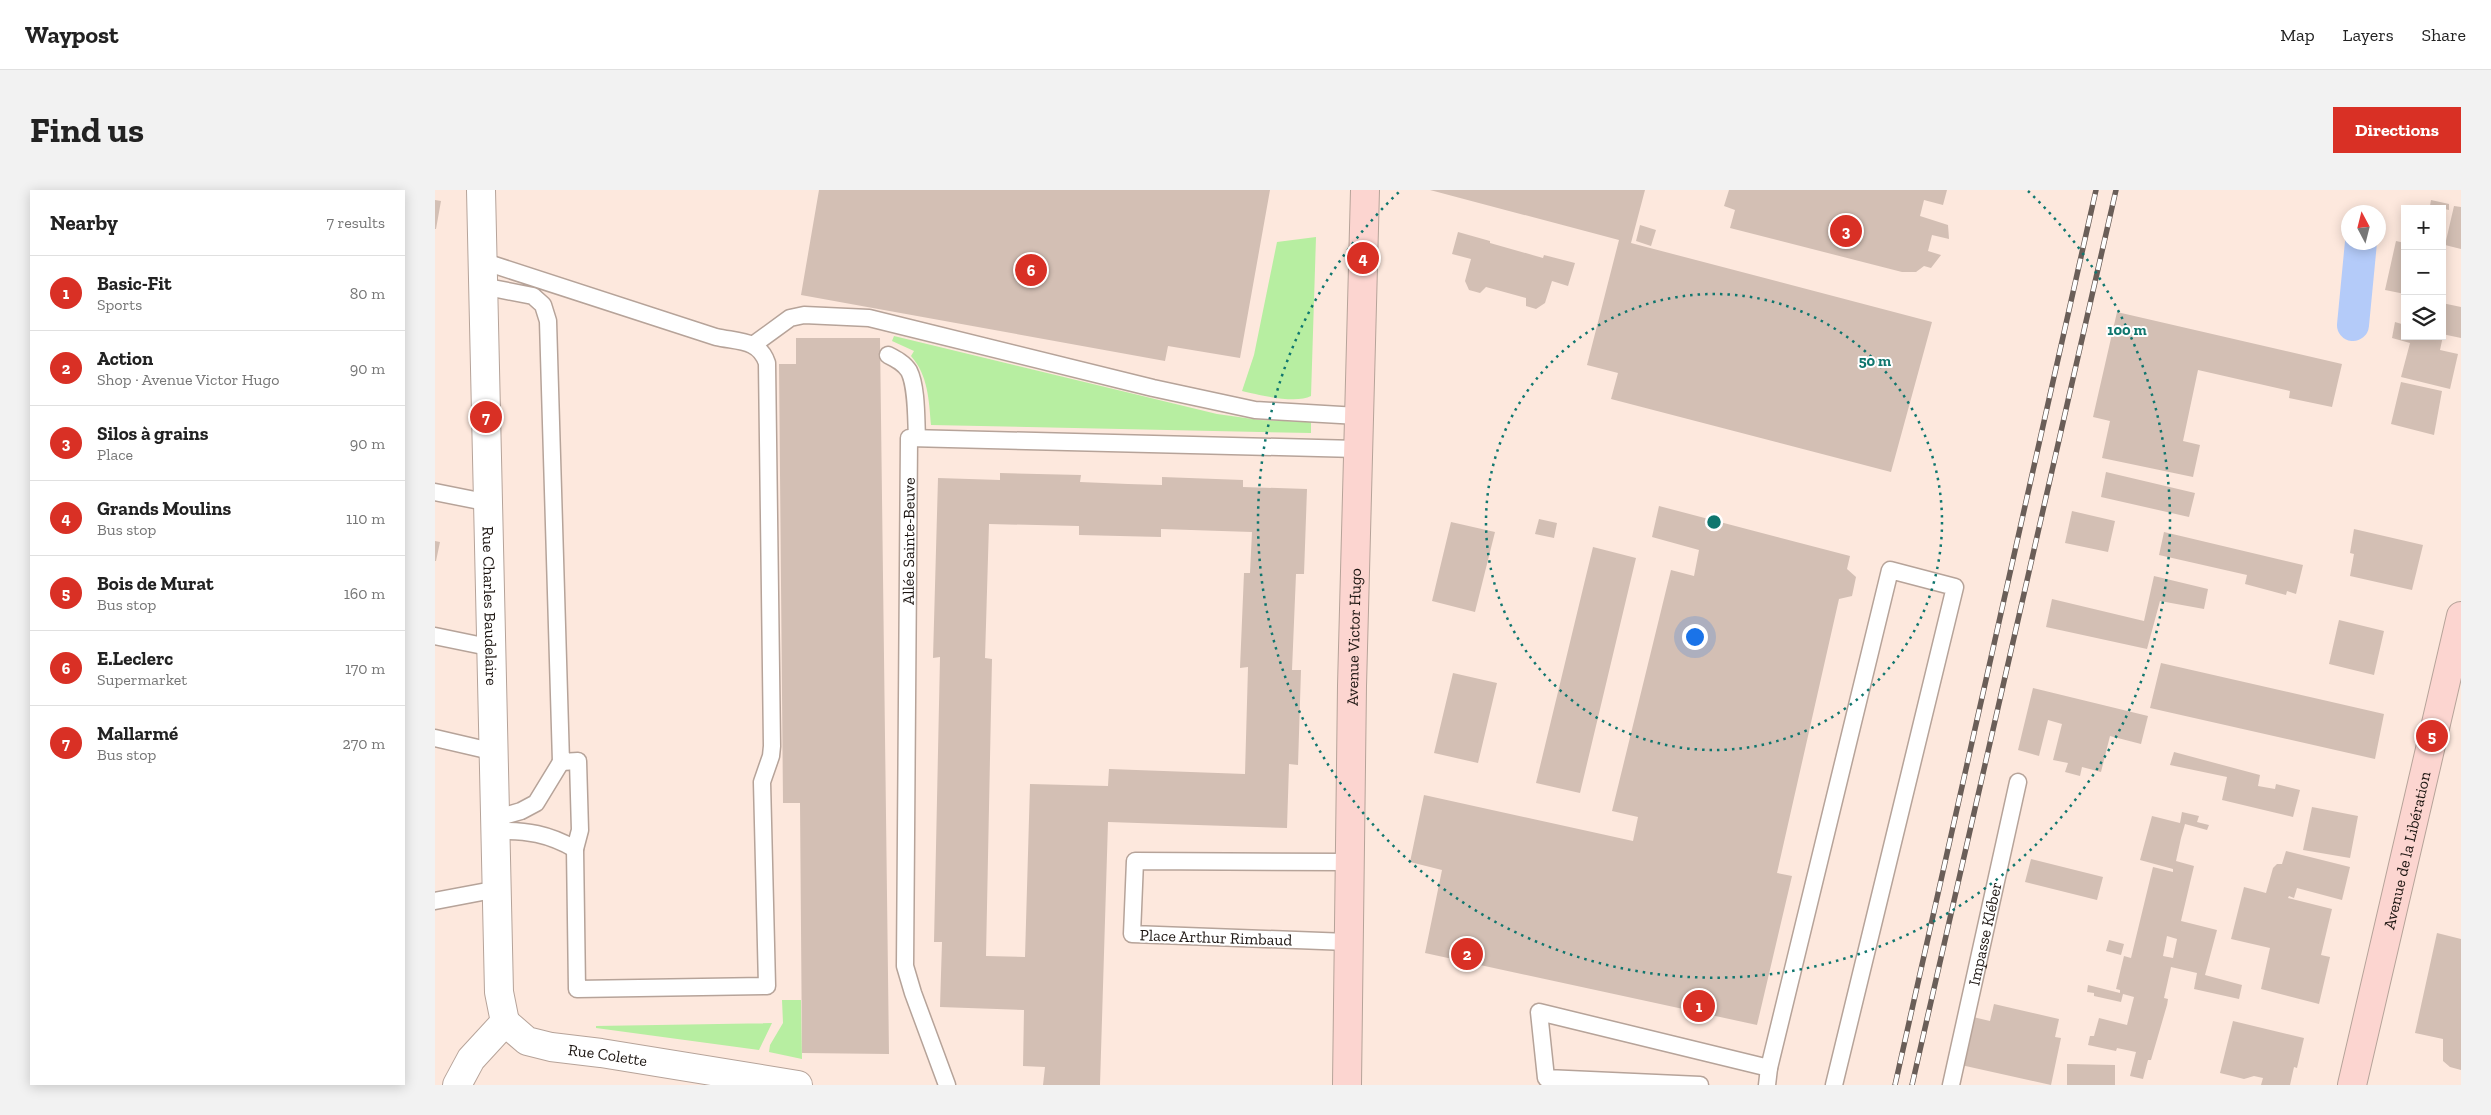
<!DOCTYPE html>
<meta charset="utf-8">
<style>
:root{--surface:#fff;--page:#f2f2f2;--text:#222;--muted:#767676;--line:#e0e0e0;--accent:#d93025}
body{margin:0;font-family:"Zilla Slab",serif;background:var(--page);color:var(--text)}
.controls{position:absolute;right:15px;top:15px;display:grid;overflow:hidden;border-radius:0px;box-shadow:0 2px 12px #0003}
.controls button{width:45px;height:45px;display:grid;place-items:center;padding:0;border:0;border-bottom:1px solid var(--line);background:var(--surface);color:var(--text);font:25px sans-serif}
.compass{position:absolute;left:1906px;top:15px;width:45px;height:45px;border-radius:50%;background:var(--surface);box-shadow:0 2px 12px #0003;rotate:353deg}
.you{position:absolute;left:1259px;top:446px;width:18px;height:18px;margin:-12px;border:4px solid #fff;border-radius:50%;background:#1a73e8;box-shadow:0 0 0 8px #1a73e833}
.badge{display:grid;place-items:center;width:32px;height:32px;border-radius:50%;background:var(--accent);color:#fff;font-size:16px;font-weight:700}
.pin{position:absolute;translate:-50% -50%;border:2px solid #fff;box-shadow:0 1px 5px #0006}
.list{margin:0;padding:0;list-style:none}
h2{display:flex;justify-content:space-between;align-items:center;height:65px;margin:0;padding:0 20px;font-size:21px}
h2 small{font-size:16px;font-weight:400;color:var(--muted)}
.list li{display:grid;grid-template-columns:32px 1fr auto;gap:15px;align-items:center;box-sizing:border-box;height:75px;padding:0 20px;border-top:1px solid var(--line)}
.list b{display:block;font-size:19px;white-space:nowrap}
.list p{margin:0;font-size:16px;white-space:nowrap;color:var(--muted)}
.list em{font-size:16px;font-style:normal;color:var(--muted)}
.icon{flex:none;width:28px;height:28px;fill:none;stroke:currentColor;stroke-width:2;stroke-linecap:round;stroke-linejoin:round}
.map{position:relative;flex:none;width:2026px;height:895px;overflow:hidden;border-radius:0px}
header{display:flex;align-items:center;gap:30px;box-sizing:border-box;height:70px;padding:0 25px;background:var(--surface);border-bottom:1px solid var(--line)}
header strong{font-size:24px}
nav{display:flex;gap:28px;margin-inline-start:auto;font-size:18px}
.intro{display:flex;align-items:center;justify-content:space-between;box-sizing:border-box;height:120px;padding:0 30px}
h1{margin:0;font-size:35px}
.button{padding:12px 22px;border-radius:0px;background:var(--accent);color:#fff;font-size:18px;font-weight:700}
main{display:flex;gap:30px;padding:0 30px}
aside{flex:1;background:var(--surface);border-radius:0px;box-shadow:0 2px 12px #0003}
.map>svg:first-child{display:block}
</style>
<header>
<strong>Waypost</strong>
<nav><a>Map</a><a>Layers</a><a>Share</a></nav>
</header>
<div class="intro"><h1>Find us</h1><a class="button">Directions</a></div>
<main>
<aside>
<h2>Nearby<small>7 results</small></h2>
<ul class="list">
<li><span class="badge">1</span><div><b>Basic-Fit</b><p>Sports</p></div><em>80 m</em></li>
<li><span class="badge">2</span><div><b>Action</b><p>Shop · Avenue Victor Hugo</p></div><em>90 m</em></li>
<li><span class="badge">3</span><div><b>Silos à grains</b><p>Place</p></div><em>90 m</em></li>
<li><span class="badge">4</span><div><b>Grands Moulins</b><p>Bus stop</p></div><em>110 m</em></li>
<li><span class="badge">5</span><div><b>Bois de Murat</b><p>Bus stop</p></div><em>160 m</em></li>
<li><span class="badge">6</span><div><b>E.Leclerc</b><p>Supermarket</p></div><em>170 m</em></li>
<li><span class="badge">7</span><div><b>Mallarmé</b><p>Bus stop</p></div><em>270 m</em></li>
</ul>
</aside>
<div class="map">
<svg width="2026" height="895" viewBox="0 0 2026 895">
<rect width="100%" height="100%" fill="#fde8dd"/>
<path fill="#b7eea1" d="M881,47l-5,159c-15,8 -52,-1 -69,-5l12,-36 23,-113z
M459,146l323,78 43,6 51,2v11l-380,-8c-2,-25 -3,-50 -20,-69l3,-5 -22,-10z
M347,810h19l1,59 -33,-7 1,-7 13,-22z
M337,833l-13,27 -163,-22v-2z"/>
<g fill="none" stroke-linecap="round" stroke-linejoin="round">
<path stroke="#b4cbf9" stroke-width="32" d="M1918,135l8,-83"/>
</g>
<path fill="#d3bfb4" fill-rule="evenodd" d="M384,0h451l-30,168 -72,-12 -3,15 -364,-66z
M995,0h215l-14,53 301,79 -41,150 -280,-73 7,-26 -31,-8 32,-125z
M1294,0h218l-4,15 -19,-5 -4,16 28,9 1,14 -17,-4 -4,16 13,4 -10,13 -7,-2 -8,6h-14l-172,-44 5,-18 -11,-4z
M0,10l6,1 -5,28h-1z
M1996,10l18,4v6l-19,-4z
M2019,16l7,1v42l-16,-4z
M1205,35l16,5 -5,16 -15,-5z
M1023,42l32,9v2l53,15 1,-3 31,8 -7,23 -16,-5 -7,22 -9,6 -10,-3v-8l-40,-11 -6,6 -11,-3 -4,-9 6,-22 -19,-5z
M1961,51l9,2v51l-20,-4z
M2007,113l19,4v31l-19,-4z
M1682,122l225,52 -10,43 -43,-9 1,-7 -92,-21 -15,71 17,4 -7,32 -91,-19 8,-37 -17,-4z
M1960,132l10,3v11h38l-3,14 18,4 -8,35 -49,-12 9,-34 -18,-5z
M361,148h84l9,716 -87,-1 -2,-250h-17l-4,-439h17z
M1966,192l41,9 -8,44 -43,-11z
M1671,282l89,21 -6,24 -88,-20z
M565,283l81,2 -1,7 48,2 34,1v-8l81,3v7l64,2 -3,85h-8l-4,96h9l-3,95 -9,-1 -2,64 -179,-6 -8,263h-57l2,-18 -22,-1 1,-56 -84,-3 2,-65h-8l6,-285 -7,1 5,-180 62,2zM554,334l90,2v9l82,2v-8l91,3 -2,41h-6l-4,95 8,-1 -3,107 -136,-5 -1,17 -78,-2 -5,173 -39,-1 6,-297 -7,-1z
M1224,316l191,50 -3,13 9,8 -4,19 -13,3 -62,274 15,3 -35,149 -332,-72 17,-83 -32,-8 14,-67 209,46 5,-24 -26,-6 59,-241 23,6 5,-26 -47,-13z
M1637,321l43,10 -7,31 -43,-9z
M1104,329l18,4 -3,15 -19,-4z
M1016,332l44,10 -20,80 -43,-11z
M1919,339l69,16 -11,45 -62,-14 4,-22 -4,-1z
M1729,342l139,33 -7,29 -9,-3 -1,4 -41,-11 2,-9 -88,-20z
M0,351l5,1 -4,19h-1z
M1158,357l43,11 -56,235 -44,-10z
M1719,386l54,13 -4,20 -44,-8 -13,48 -101,-22 6,-28 92,22z
M1904,430l45,11 -10,44 -45,-11z
M1726,473l223,51 -9,45 -225,-51z
M1018,483l44,10 -19,80 -44,-10z
M1598,498l115,28 -7,28 -31,-8 -9,36 -19,-5 -2,9 -15,-4 3,-9 -15,-3 9,-36 -14,-4 -9,36 -21,-6z
M1739,562l86,23 -2,11 17,3 1,-5 24,6 -7,27 -71,-17 5,-23 -57,-12z
M1877,617l46,9 -8,42 -47,-8z
M1747,622l17,4 -2,6 12,3 -2,5 -22,-6 -4,14 -5,23 18,5 -13,55 36,9 -12,45 37,10 -3,14 -45,-10 3,-16 -26,-6 -7,31 4,1 -1,6 -16,55h-3l-5,19 -13,-3 6,-24 -19,-4 -1,3 -28,-6 2,-9h4l5,-18 28,7 7,-28 -11,-3 -2,8 -27,-6v-3l-7,-1 1,-7 32,8v-3l-4,-1 8,-33 7,2 22,-91 20,5v-3l-33,-9 12,-44 28,7zM1732,746l10,3 -4,19 -10,-2z
M1851,661l64,16 -8,33 -45,-12 -3,10 -5,-2 -1,2 44,11 -11,46 9,2 -11,47 -58,-15 9,-41 -39,-9 13,-52 22,6 7,-25 4,-4h5z
M1596,669l72,18 -6,23 -72,-18z
M2002,743l24,6v131l-11,-3 -7,-6v-22l-28,-6z
M1674,750l15,4 -3,11 -15,-4z
M1559,814l65,15 -4,18 6,1 -10,47 -90,-20 12,-48 17,4z
M1798,831l71,17 -7,30 -3,-1 -4,18h-29l2,-7 -9,-2 -10,3 -24,-6z
M1632,874l48,1v20h-48z"/>
<g fill="none" stroke-linecap="round" stroke-linejoin="round">
<g stroke="#b6a399" stroke-width="19">
<g id="service">
<path d="M47,71l234,76c22,5 43,2 51,26l5,383 -1,10 -9,26 5,204 -190,3 -2,-140 5,-19 -2,-69 -17,1 -13,-441 -5,-16 -10,-9 -51,-10"/>
<path d="M318,155l37,-27 14,-3 65,3 284,70 102,22 103,6"/>
<path d="M453,165c8,4 16,8 21,16 8,16 7,49 8,67"/>
<path d="M0,302l55,11"/>
<path d="M0,446l58,12"/>
<path d="M0,548l60,14"/>
<path d="M62,628l24,-7 15,-8 25,-41"/>
<path d="M62,641c29,-1 52,3 78,18"/>
<path d="M0,711l63,-12"/>
<path d="M913,752l-216,-8 3,-73 214,1"/>
<path id="s1" d="M512,895l-34,-92 -8,-27 4,-528 448,11"/>
<path d="M1265,895l-154,-7 -7,-66 230,56"/>
<path d="M1332,895l2,-17 121,-498 65,17 -121,498"/>
<path id="s2" d="M1516,895l67,-303"/>
</g>
</g>
<g stroke="#b6a399" stroke-width="30">
<g id="minor">
<path id="s3" d="M46,0l18,802 6,30"/>
<path id="s4" d="M70,832l22,19 24,6 50,6 197,32"/>
<path d="M22,895l14,-26 34,-37"/>
</g>
</g>
<g stroke="#b6a399" stroke-width="30">
<g id="secondary">
<path id="s5" d="M912,895l5,-399 13,-496"/>
<path id="s6" d="M1917,895l109,-469"/>
</g>
</g>
<use href="#service" stroke="#fff" stroke-width="16"/>
<use href="#minor" stroke="#fff" stroke-width="28"/>
<use href="#secondary" stroke="#fcd5d0" stroke-width="28"/>
<g stroke="#6a5e58" stroke-width="5.5">
<path id="rail" d="M1460,895l201,-895
M1477,895l204,-895"/>
</g>
<use href="#rail" stroke="#fff" stroke-width="4" stroke-dasharray="11" stroke-linecap="butt"/>
</g>
<g fill="none" stroke="#0f766e" stroke-width="2.5" stroke-dasharray="2.5 5">
<circle cx="1279" cy="332" r="228"/>
<path d="M1593 1A456 456 0 1 1 965 1"/>
</g>
<g text-anchor="middle" stroke-width="4" stroke-linejoin="round" paint-order="stroke">
<g font-size="16" fill="#1c1511" stroke="#fff">
<text dy="6" stroke="none"><textPath href="#s1" startOffset="551">Allée Sainte-Beuve</textPath></text>
<text dy="6" stroke="none"><textPath href="#s3" startOffset="416">Rue Charles Baudelaire</textPath></text>
<text dy="6" stroke="none"><textPath href="#s5" startOffset="448">Avenue Victor Hugo</textPath></text>
<text dy="6" stroke="none"><textPath href="#s6" startOffset="241">Avenue de la Libération</textPath></text>
<text dy="6" stroke="none"><textPath href="#s2" startOffset="155">Impasse Kléber</textPath></text>
<text transform="translate(781 747) rotate(2)" y="6">Place Arthur Rimbaud</text>
<text dy="6" stroke="none"><textPath href="#s4" startOffset="111">Rue Colette</textPath></text>
</g>
</g>
<circle cx="1279" cy="332" r="8" fill="#0f766e" stroke="#fff" stroke-width="2.5"/>
<g font-size="15" text-anchor="middle" font-weight="bold" fill="#0f766e" stroke="#fff" stroke-width="4" stroke-linejoin="round" paint-order="stroke">
<text x="1692" y="145">100 m</text>
<text x="1440" y="176">50 m</text>
</g>
</svg>
<div class="controls">
<button>+</button>
<button>−</button>
<button><svg class="icon" aria-label="layers" viewBox="0 0 24 24"><path d="M12 4l9 5-9 5-9-5zM3 14l9 5 9-5"/></svg></button>
</div>
<svg class="compass" viewBox="-18 -18 36 36"><path d="M0-13l5 13h-10z" fill="#e53935"/><path d="M0 13l5-13h-10z" fill="#767676"/></svg>
<div class="you"></div>
<div class="pin badge" style="left:1264px;top:816px">1</div>
<div class="pin badge" style="left:1032px;top:764px">2</div>
<div class="pin badge" style="left:1411px;top:41px">3</div>
<div class="pin badge" style="left:928px;top:68px">4</div>
<div class="pin badge" style="left:1997px;top:546px">5</div>
<div class="pin badge" style="left:596px;top:80px">6</div>
<div class="pin badge" style="left:51px;top:227px">7</div>
</div>
</main>
